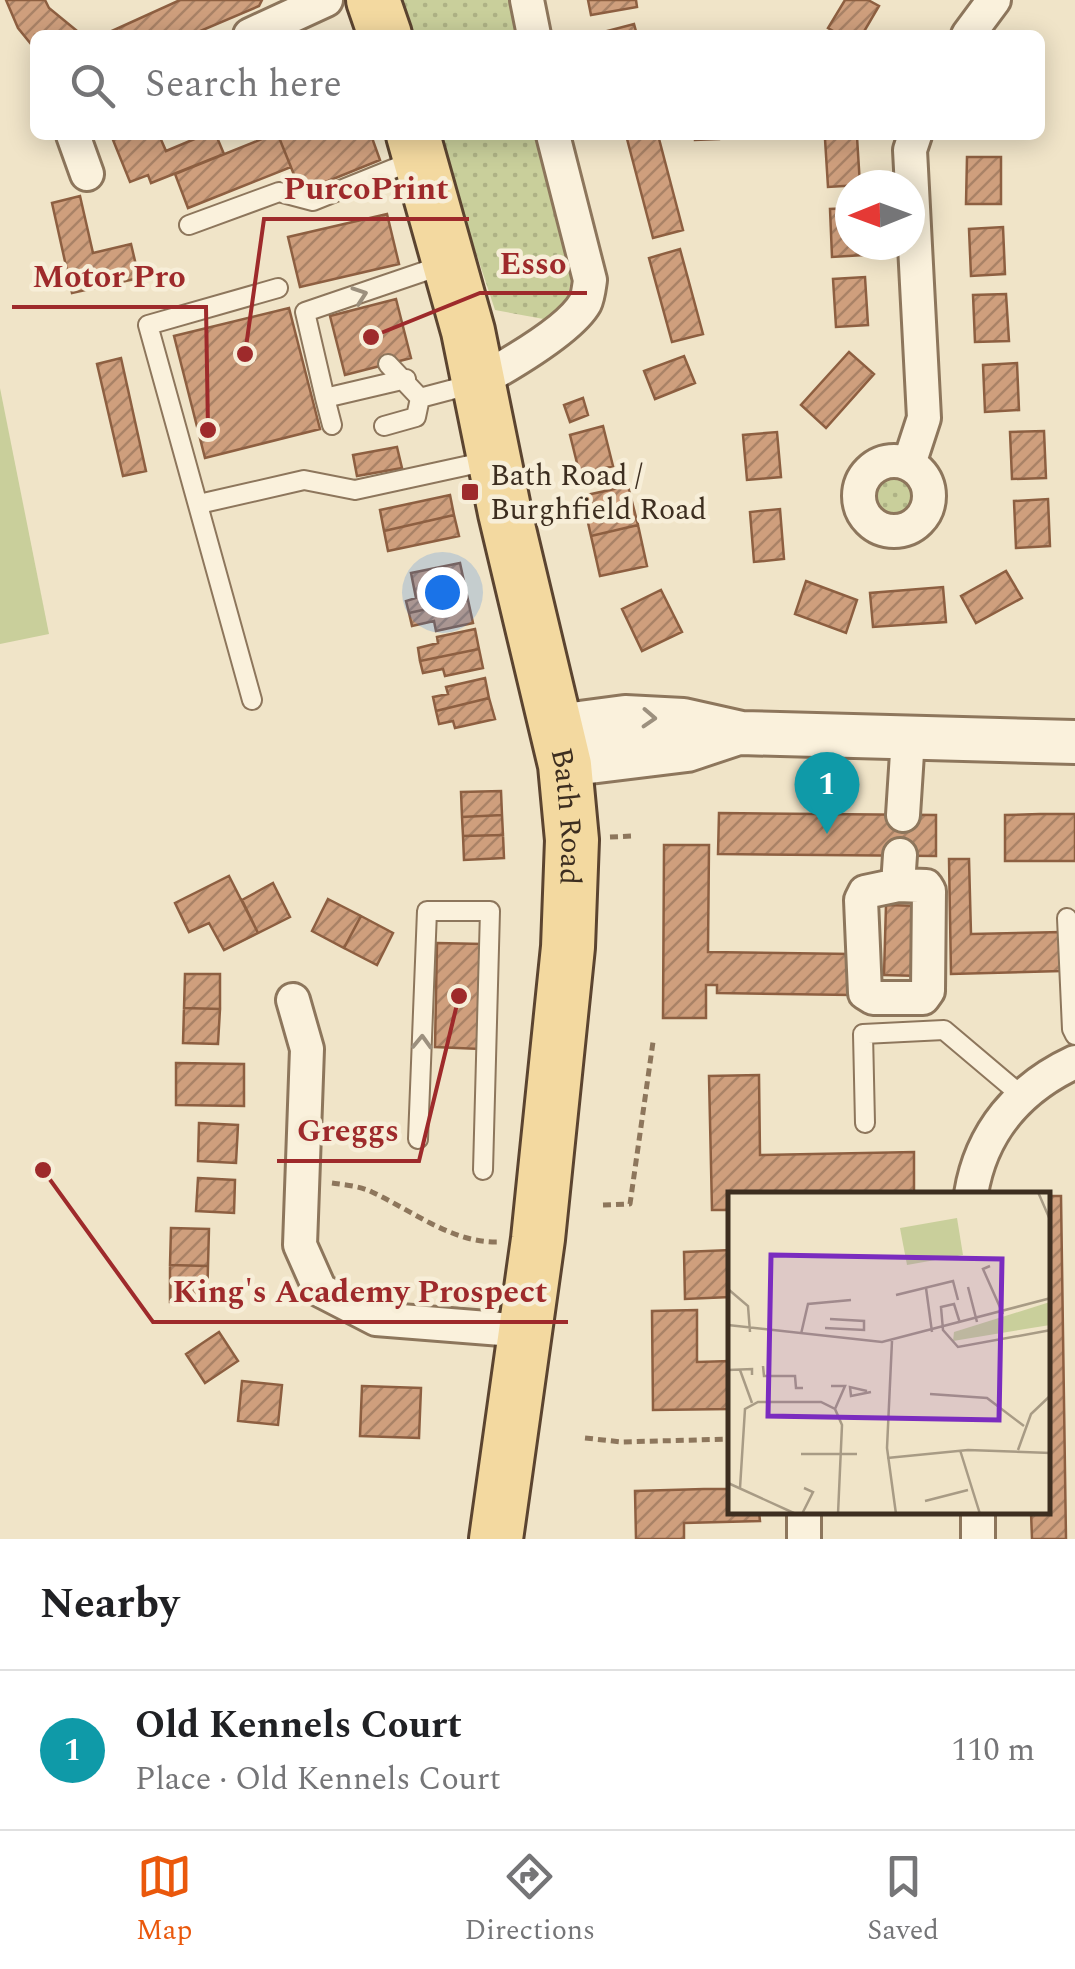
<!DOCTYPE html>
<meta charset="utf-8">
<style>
:root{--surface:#fff;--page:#f6f6f6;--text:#202124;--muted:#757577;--line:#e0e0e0;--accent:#ea580c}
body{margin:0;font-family:Spectral,serif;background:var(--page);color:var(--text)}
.compass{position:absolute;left:835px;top:170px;width:90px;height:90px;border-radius:50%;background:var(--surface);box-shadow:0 5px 25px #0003;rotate:269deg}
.you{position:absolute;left:442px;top:592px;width:35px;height:35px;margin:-25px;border:8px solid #fff;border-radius:50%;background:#1a73e8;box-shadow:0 0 0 15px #1a73e833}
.badge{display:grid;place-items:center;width:65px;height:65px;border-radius:50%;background:var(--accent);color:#fff;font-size:32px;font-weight:700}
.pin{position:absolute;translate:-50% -82px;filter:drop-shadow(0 2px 5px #0008)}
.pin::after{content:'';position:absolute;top:52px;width:35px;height:30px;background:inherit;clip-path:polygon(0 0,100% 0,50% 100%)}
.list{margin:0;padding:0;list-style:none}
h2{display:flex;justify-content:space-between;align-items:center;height:130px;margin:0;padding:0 40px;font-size:42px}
h2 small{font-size:32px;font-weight:400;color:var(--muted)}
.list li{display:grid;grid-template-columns:65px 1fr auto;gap:30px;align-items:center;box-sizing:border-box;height:160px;padding:0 40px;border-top:2px solid var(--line)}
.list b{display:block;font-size:38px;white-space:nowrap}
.list p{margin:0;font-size:32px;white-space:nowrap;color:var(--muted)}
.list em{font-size:32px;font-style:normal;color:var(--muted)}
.icon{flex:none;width:55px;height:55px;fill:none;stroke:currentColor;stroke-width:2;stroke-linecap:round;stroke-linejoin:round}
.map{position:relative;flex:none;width:1075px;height:1539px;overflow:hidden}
.search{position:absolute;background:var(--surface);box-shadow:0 5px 25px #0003;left:30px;right:30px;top:30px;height:110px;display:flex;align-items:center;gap:25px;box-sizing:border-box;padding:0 35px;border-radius:15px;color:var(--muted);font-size:38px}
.sheet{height:290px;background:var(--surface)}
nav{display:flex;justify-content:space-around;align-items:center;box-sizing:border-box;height:140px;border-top:2px solid var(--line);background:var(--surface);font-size:28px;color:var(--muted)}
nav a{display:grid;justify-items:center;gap:5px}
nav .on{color:var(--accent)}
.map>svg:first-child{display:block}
</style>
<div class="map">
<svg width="1075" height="1539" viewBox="0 0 1075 1539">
<defs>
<pattern id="grass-dots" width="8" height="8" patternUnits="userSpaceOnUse" patternTransform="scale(2.5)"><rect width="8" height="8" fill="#c9cf9b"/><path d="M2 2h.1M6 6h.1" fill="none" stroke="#aeb285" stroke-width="1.8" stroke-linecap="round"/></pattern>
<pattern id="building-hatch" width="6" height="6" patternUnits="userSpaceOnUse" patternTransform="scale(2.5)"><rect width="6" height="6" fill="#cf9f7d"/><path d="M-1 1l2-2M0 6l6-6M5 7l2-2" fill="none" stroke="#a98266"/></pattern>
</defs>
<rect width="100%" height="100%" fill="#f0e4c8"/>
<path fill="url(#grass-dots)" d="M392,0h119l7,35h-114z
M437,135h103l31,146 -6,26 -16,13 -54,-10z
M877 496a18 18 0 1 1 36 0a18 18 0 1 1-36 0Z"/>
<path fill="#c9cf9b" d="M0,388l49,246 -49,10z"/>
<path fill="url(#building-hatch)" stroke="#8d5f41" stroke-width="2.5" d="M6,0h39l4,8 33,27h-47v14l-17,-21z
M180,0h82l-3,6 -68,29h-88z
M588,0h48l1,7 -46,8z
M845,0h23l11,6 -17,29h-22l-12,-7z
M634,24l3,11h-40l-1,-1z
M111,135h48l7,16 38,-16h12l8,19 -73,29 -3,-8 -18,7z
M272,135h6l13,32 -103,41 -13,-34z
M278,135h93l9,25 -79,32z
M626,135h32l25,95 -30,8z
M695,135h24v4l-24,1z
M857,137l3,48 -32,2 -3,-48z
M967,157h34v47h-35z
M80,196l13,57 38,-9 8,34 -67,15 -20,-90z
M850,208v37h14v10l-32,2 -2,-48z
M387,214l12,50 -99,23 -12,-50z
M1003,227l2,47 -34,2 -2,-47z
M680,249l23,85 -31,8 -23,-84z
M865,277l3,48 -32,2 -3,-48z
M1006,294l3,47 -34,1 -2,-47z
M396,299l15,59 -66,17 -15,-59z
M289,308l31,121 -115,29 -31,-122z
M849,352l25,22 -48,54 -25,-23z
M684,356l11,27 -40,16 -11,-28z
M121,358l25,113 -23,5 -26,-112z
M1017,363l2,47 -34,2 -2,-47z
M583,398l5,17 -18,7 -6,-17z
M603,426l10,40 -33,9 -10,-40z
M1044,431l2,47 -34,1 -2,-47z
M777,432l4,45 -34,3 -4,-45z
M397,447l5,21 -45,8 -4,-21z
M628,486l10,39 -47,11 -9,-40z
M450,495l4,20 -70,16 -4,-21z
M1048,499l2,47 -34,2 -2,-47z
M780,509l4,50 -30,3 -4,-50z
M454,515l5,21 -71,15 -4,-20z
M638,525l9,41 -47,10 -9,-40z
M460,563l8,37 -59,13 -3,-12 10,-3 -5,-25z
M1006,571l16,27 -46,25 -15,-27z
M806,581l51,19 -11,33 -51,-19z
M943,587l3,35 -73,5 -3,-34z
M661,590l21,42 -40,19 -20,-42z
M468,600l5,23 -37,8 -2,-10 -22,5 -3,-13z
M475,629l4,20 -59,12 -2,-13 20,-5 -1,-6z
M479,649l4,19 -38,8 -2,-7 -20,4 -3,-12z
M485,678l4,20 -53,13 -3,-14 15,-3 -2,-7z
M489,698l6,21 -40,9 -2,-7 -14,3 -3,-13z
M501,791l1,24 -40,2 -1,-25z
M719,813l217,2v41l-218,-2z
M1040,814h35v47h-70v-46z
M502,815l1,20 -40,1 -1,-19z
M503,835l1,23 -40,2 -1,-24z
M664,845h45l-1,107 144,2 -1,41 -134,-2v-8h-11v33h-43z
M949,859h20l2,75 90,-2v39l-110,3z
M229,876l29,57 -34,17 -15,-27 -20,9 -14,-29z
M273,883l17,34 -32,16 -16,-33z
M328,899l33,17 -17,32 -32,-17z
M886,905l36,1 -2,70 -36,-1z
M361,916l32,17 -16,32 -33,-17z
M437,943l46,1 -3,105 -45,-2z
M185,974h35v35l-36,-1z
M184,1008l36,1 -2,35 -35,-1z
M176,1063l68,1v42l-68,-1z
M759,1075l1,80 154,-3v42h-184v16h-18l-3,-134z
M199,1123l39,2 -2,38 -38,-2z
M198,1178l37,2 -1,33 -38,-2z
M1048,1196h13l5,343h-34l-1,-27h17z
M171,1228l38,1 -1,37 -38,-1z
M730,1250v47l-45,2 -1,-47z
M170,1265l38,1 -1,37 -37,-1z
M697,1310v52l33,-1v48l-77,1 -1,-99z
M219,1332l19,29 -33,22 -19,-29z
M242,1381l40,4 -4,40 -40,-4z
M362,1386l59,2 -2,50 -59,-2z
M704,1489h26v23h29l1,9 -76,2v16h-48l-1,-48z"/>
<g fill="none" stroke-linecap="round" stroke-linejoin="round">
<g stroke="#8d765c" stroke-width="22">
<path id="service" d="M189,225l90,-33 34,9 102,-41
M388,364l32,34 53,-14
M406,379l-81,19 -20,-86 141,-48
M325,398l7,27
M384,426l32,-9 4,-19
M199,504l105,-24 51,10 133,-29
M252,700l-104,-375 130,-37
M1067,918l5,111 3,6
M865,1123l-2,-89 81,-4 77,65
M418,1139l9,-228h63l-7,259"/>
</g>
<g stroke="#8d765c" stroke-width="38">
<path id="minor" d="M527,0l7,35
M250,35l76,-35
M968,35l26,-35
M73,135l14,39
M478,382c27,-15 92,-52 107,-79 3,-6 4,-16 5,-23l-37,-145
M859 496a35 35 0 1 1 70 0a35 35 0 1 1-70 0Z
M909,464l15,-46 -14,-268 5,-15
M903,815l5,-77
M898,885l-33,7 -4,8 4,93 8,5h50l5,-7 1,-100 -3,-5 -28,-1 2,-30
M293,1000l14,49 -7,196 20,45 56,29 149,12
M971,1194c10,-62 48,-106 104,-132
M804,1512v27
M978,1512v27"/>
</g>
<g stroke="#8d765c" stroke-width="48">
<path id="tertiary" d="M557,726l68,-9 58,3 58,13 334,9
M565,765l122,-15 48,-16"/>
</g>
<g stroke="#5b4430" stroke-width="58">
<g id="primary">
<path d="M373,0l12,35"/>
<path id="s1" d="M413,135l55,196 37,182 60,252 7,75 -4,107 -30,292 -42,300"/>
</g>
</g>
<path stroke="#8d765c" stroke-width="5" stroke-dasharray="8 5" stroke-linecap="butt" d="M610,837l22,-1
M332,1183c13,2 28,3 40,9 41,19 80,51 126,50
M603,1205l27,-1 23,-162
M585,1438l37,4 108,-3"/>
<use href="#service" stroke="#faf1dc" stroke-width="18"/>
<use href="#minor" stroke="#faf1dc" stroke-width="32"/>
<use href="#tertiary" stroke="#faf1dc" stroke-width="42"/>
<use href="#primary" stroke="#f3d9a0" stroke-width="52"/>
</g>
<defs><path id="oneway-chevron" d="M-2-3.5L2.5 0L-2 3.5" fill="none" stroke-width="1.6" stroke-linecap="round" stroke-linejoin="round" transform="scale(2.5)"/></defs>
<g stroke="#9c907e">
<use href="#oneway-chevron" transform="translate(360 295) rotate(-19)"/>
<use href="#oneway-chevron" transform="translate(649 718) rotate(3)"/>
<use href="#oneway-chevron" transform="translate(422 1042) rotate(-88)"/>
</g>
<rect fill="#9e2a2b" stroke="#f7eed8" stroke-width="4" x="460" y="482" width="20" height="20" rx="5"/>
<g text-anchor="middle" stroke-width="9" stroke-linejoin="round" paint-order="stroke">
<g font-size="30" fill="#3d2e20" stroke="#f7eed8" text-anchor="start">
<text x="490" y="485">Bath Road /<tspan x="490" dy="34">Burghfield Road</tspan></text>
</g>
<g font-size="30" fill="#3d2e20" stroke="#f7eed8">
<text dy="10" stroke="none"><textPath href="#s1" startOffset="700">Bath Road</textPath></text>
</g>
</g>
<g transform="translate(728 1192)">
<rect width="322" height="322" fill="#f0e4c8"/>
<path d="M322,110v23l-97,16 1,-9z" fill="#c9cf9b"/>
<path d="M229,26l6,37 -56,10 -7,-37z" fill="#c9cf9b"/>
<path fill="none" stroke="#a89b85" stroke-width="2.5" d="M310,0l13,30M262,74l-7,3 20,45M240,95l9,35M198,96l6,44M0,97l20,17 2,26M168,103l57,-14 5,19M232,131l-6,-19 -13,3 2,23 15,17 93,-17M0,133l154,17 169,-44M97,136l39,2v-9l-34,-2M73,142l7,-30 43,-4M164,149l-5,107 9,66M35,174l1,10h31l1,12h7M0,178l24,-1v6M12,178l12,33M103,194h14l-10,23M139,199l-17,-4 1,9 20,-4M202,202l57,4 37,28M232,258l20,64M290,258l13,-36 20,-19M73,262h56M159,266l81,-8 83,3M0,291l68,31M12,296l5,-79 13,-7h63l14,7 7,16 -4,89M197,309l43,-11M74,322l11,-22 -9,-4"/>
<path fill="#7b2cbf" fill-opacity="0.15" stroke="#7b2cbf" stroke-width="5" d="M43,63l231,4 -3,161 -231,-4z"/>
<rect width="322" height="322" fill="none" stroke="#3d2e20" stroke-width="5"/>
</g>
<path fill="none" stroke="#9e2a2b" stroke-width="4" d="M245 354L264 219H469M371 337L480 293H587M208 430L206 307H12M459 996L419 1161H277M43 1170L153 1322H568"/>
<g fill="#9e2a2b" stroke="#f7eed8" stroke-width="4">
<circle cx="245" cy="354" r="10"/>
<circle cx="371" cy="337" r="10"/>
<circle cx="208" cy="430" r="10"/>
<circle cx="459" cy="996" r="10"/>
<circle cx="43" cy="1170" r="10"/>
</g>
<g font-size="32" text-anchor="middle" font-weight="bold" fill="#9e2a2b" stroke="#f7eed8" stroke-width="9" stroke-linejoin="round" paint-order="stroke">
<text x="366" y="199">PurcoPrint</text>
<text x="533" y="274">Esso</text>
<text x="109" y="287">Motor Pro</text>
<text x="348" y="1141">Greggs</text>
<text x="360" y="1302">King's Academy Prospect</text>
</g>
</svg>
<svg class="compass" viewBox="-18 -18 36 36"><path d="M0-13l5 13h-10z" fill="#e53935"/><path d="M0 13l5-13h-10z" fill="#757577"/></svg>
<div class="you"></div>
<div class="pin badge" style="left:827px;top:834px;background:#0f9aa8">1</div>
<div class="search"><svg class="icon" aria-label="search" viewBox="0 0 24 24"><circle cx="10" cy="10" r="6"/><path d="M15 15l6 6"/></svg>Search here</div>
</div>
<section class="sheet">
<h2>Nearby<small></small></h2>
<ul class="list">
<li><span class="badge" style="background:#0f9aa8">1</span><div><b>Old Kennels Court</b><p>Place · Old Kennels Court</p></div><em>110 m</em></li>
</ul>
</section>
<nav>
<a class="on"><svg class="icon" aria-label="map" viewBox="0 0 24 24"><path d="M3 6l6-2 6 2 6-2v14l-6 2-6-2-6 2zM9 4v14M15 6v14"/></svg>Map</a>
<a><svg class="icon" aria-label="directions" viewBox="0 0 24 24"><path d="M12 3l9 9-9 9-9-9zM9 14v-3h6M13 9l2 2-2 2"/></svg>Directions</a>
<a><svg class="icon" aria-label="saved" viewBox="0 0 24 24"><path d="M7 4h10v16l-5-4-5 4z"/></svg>Saved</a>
</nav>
